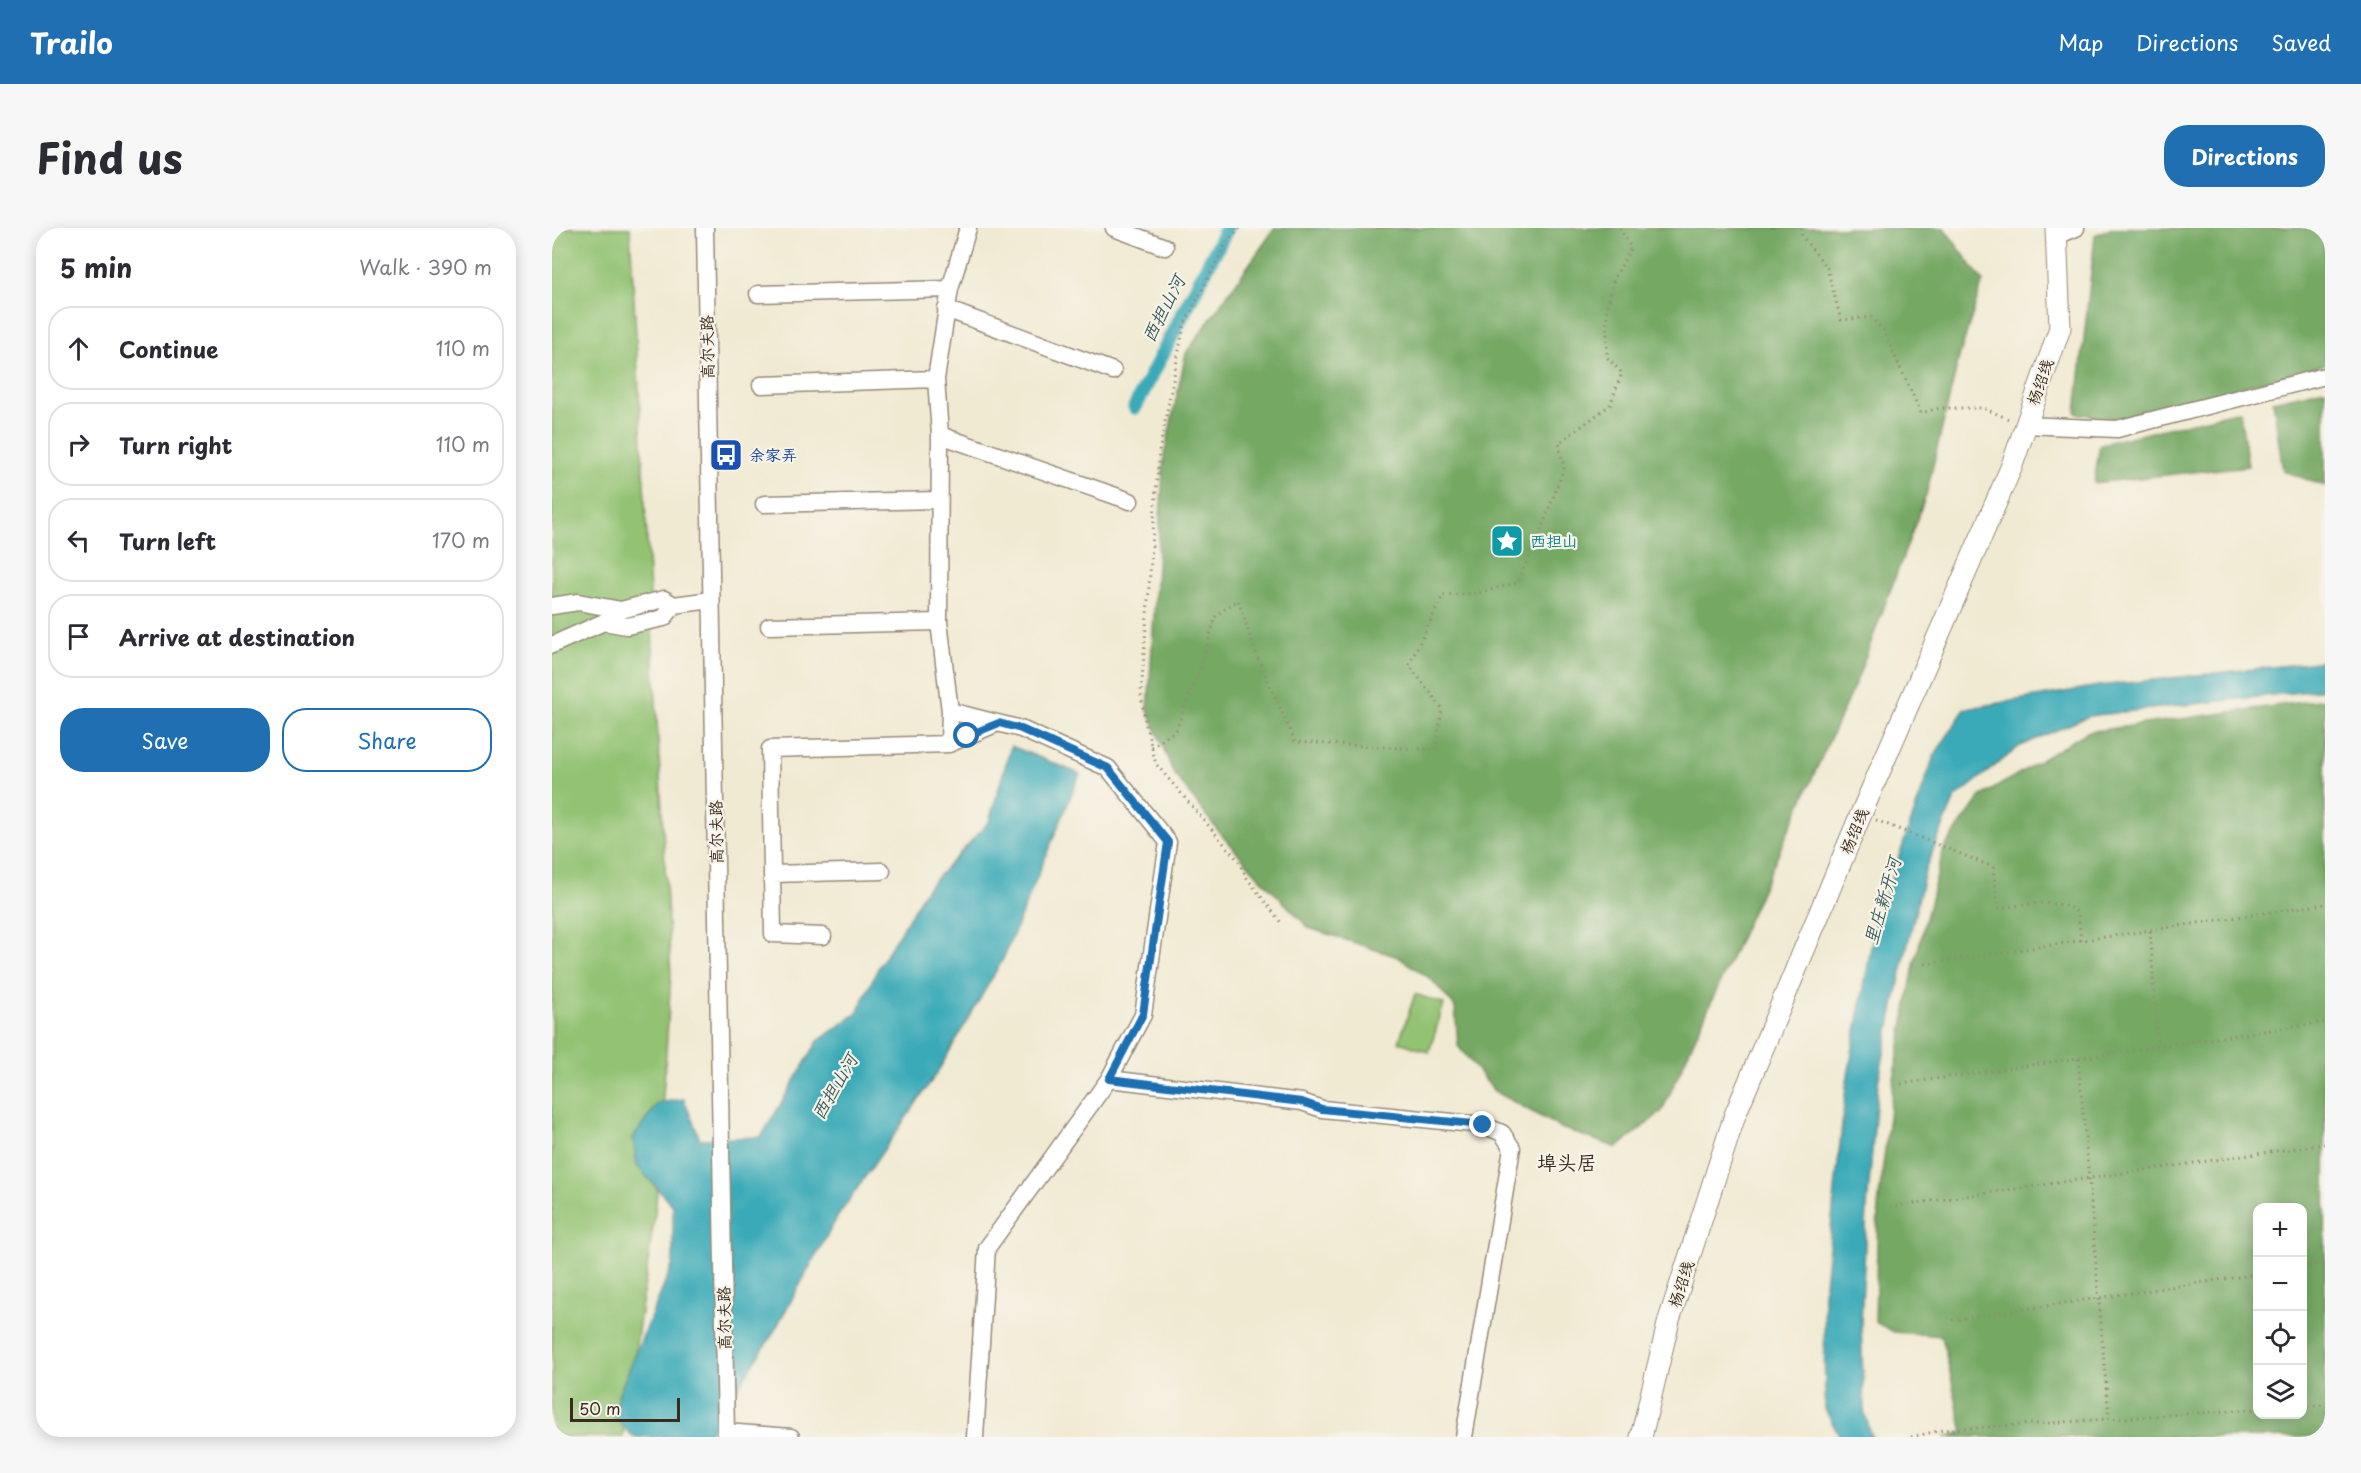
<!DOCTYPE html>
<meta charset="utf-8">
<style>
:root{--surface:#fff;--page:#f7f7f7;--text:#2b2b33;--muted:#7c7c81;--line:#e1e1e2;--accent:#1f6fb2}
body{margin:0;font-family:"Playpen Sans","LXGW WenKai TC",sans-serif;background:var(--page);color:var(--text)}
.controls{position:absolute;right:18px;bottom:18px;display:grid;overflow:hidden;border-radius:12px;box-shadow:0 3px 15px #0003}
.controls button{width:54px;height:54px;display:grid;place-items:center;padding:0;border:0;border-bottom:2px solid var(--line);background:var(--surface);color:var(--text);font:30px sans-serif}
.scale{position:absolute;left:18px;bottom:15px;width:110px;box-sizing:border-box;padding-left:6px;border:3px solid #3b2a1e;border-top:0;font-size:16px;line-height:21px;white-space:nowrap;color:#3b2a1e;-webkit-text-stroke:4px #f7f3e8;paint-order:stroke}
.stop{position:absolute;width:18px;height:18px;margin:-14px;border:4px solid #1f6fb2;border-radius:50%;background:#fff}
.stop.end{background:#1f6fb2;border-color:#fff;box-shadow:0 2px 6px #0008}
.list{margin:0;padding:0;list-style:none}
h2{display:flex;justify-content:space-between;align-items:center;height:78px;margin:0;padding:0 24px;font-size:26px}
h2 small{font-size:20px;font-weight:400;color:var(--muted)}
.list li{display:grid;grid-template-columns:39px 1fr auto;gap:18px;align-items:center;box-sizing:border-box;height:84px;margin:0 12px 12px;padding:0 12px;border:2px solid var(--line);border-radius:24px}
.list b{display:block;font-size:22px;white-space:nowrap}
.list em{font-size:20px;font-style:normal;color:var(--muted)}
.actions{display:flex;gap:12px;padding:18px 24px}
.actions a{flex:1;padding:14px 0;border:2px solid var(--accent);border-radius:24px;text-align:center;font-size:21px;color:var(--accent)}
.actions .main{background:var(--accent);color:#fff}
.icon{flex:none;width:33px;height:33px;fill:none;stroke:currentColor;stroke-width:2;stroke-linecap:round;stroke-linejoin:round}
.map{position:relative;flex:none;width:1773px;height:1209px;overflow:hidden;border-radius:24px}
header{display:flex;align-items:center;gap:36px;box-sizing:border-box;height:84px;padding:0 30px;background:var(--accent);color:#fff}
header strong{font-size:28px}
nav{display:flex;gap:33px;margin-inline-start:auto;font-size:21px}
.intro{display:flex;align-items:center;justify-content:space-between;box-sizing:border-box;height:144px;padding:0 36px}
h1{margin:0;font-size:42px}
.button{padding:15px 27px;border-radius:24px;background:var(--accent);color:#fff;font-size:21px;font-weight:700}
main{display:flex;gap:36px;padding:0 36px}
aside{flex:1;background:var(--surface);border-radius:24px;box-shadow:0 3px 15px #0003}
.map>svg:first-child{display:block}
</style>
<header>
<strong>Trailo</strong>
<nav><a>Map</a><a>Directions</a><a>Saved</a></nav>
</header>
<div class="intro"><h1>Find us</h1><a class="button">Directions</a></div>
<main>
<aside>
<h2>5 min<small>Walk · 390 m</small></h2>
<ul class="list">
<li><svg class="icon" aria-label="ahead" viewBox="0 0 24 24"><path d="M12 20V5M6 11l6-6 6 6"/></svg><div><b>Continue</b></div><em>110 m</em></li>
<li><svg class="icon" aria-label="right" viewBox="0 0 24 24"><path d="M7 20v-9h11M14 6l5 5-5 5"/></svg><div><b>Turn right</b></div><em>110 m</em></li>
<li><svg class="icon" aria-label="left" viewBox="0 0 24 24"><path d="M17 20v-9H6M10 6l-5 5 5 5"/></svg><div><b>Turn left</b></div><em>170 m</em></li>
<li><svg class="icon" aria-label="arrive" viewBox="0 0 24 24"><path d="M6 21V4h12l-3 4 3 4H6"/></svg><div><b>Arrive at destination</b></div></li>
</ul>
<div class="actions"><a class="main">Save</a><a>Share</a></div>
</aside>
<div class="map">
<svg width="1773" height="1209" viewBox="0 0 1773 1209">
<rect width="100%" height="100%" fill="#f7f3e8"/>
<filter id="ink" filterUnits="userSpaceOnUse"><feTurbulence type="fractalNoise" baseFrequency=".0167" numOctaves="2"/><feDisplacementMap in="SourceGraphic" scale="12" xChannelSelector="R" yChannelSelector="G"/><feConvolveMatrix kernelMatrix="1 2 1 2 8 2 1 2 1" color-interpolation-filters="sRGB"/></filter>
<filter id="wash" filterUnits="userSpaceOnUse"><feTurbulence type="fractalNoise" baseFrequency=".008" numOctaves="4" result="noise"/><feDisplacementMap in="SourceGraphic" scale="24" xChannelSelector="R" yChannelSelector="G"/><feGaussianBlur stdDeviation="1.35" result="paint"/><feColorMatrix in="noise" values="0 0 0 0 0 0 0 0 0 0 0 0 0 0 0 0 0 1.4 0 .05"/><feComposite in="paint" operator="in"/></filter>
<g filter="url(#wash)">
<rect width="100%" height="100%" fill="#f1ead3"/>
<path fill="#92c272" stroke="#667648" stroke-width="1.5" d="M0,0h78l41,747 -15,230 -33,232h-71z
M863,766l29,10 -15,48 -30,-10z"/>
<path fill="#75a864" stroke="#586941" stroke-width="1.5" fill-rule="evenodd" d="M723,0h669l39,53 -24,76 -33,138 -68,182 -196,434 -45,37 -56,-20 -67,-37 -36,-45 -3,-39 -23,-27 -34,-23 -89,-29 -49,-50 -41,-46 -46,-60 -25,-62 16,-255 22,-102z
M1558,0h215v137l-208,55 -41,-7 19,-178z
M1773,161v97l-42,-15 -10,-70z
M1688,183l8,55 -154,17 6,-39z
M1773,471v738h-380l18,-5 -21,-96 -48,-4 -19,-10 3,-116 15,-122 21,-119 30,-117 36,-51 107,-65zM1706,980h44v206h-44z"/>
<path fill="#3aaab8" stroke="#3a6a6b" stroke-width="1.5" d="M1773,433v28l-236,27 -69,30 -65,52 -29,69 -24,101 -24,115 -11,125 -6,115 3,88 8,26h-32l-15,-28 -1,-115 22,-207 29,-162 59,-169 31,-47 134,-23z
M459,518l69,28 -77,185 -66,114 -99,143 -66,119 -66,102h-72l-19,-18 2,-21 56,-134v-58l-36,-40 -4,-28 25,-35 26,-4 16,40 61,-2 57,-96 39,-28 21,-45 49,-80 62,-66z"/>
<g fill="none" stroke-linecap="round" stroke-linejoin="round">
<path stroke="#3aaab8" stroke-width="15" d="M583,179l92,-179"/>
</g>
</g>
<g filter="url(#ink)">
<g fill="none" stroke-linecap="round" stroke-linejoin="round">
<g stroke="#968a78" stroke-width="19">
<path id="minor" d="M153,0l21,1209
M562,0l51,19
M1505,8l19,-8
M206,66l192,-5
M394,81l167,62
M209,157l175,-6
M1473,197l92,4 208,-53
M388,207l190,66
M212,276l174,-4
M0,378l26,-4 43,8 43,-11 10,6 37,-5
M217,398l170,-4
M0,417l52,-23 23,4 37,-8 10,-13
M398,483l71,18 87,39 60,74 -25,173 -34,64 -122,169 -12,189
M397,516l1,-33 -11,-89 1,-187 -4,-56 14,-90 18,-61
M220,646l110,-3
M271,708l-50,-2 -3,-185 179,-5 49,-21
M557,851l193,23 20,7 161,16 19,8 10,15 -48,289
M174,1204l65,5"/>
</g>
<g stroke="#968a78" stroke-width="23">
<path id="major" d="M1089,1209l28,-117 66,-205 126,-301 150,-346 49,-140 -4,-100"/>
</g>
<path stroke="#968a78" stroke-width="3" stroke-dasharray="1.5 4.5" stroke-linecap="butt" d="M688,0l-13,13 -43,84 -25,127 -18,243 5,31 10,38 81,95 10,19 35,46
M1249,0l1,8 25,32 14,52 30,-3 12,13 38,83 19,-5h43l26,11
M599,519l25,-17 26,-67 14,-48 22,-15 19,56 38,86 141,8 6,-42 -33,-43 34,-70 34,-2 40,-10 21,-45 26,-70 -5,-25 51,-38 12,-32 -15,-16v-48l7,-31 17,-30 -11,-20
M1324,592l117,47 5,41c25,-2 59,-12 80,5l3,28
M1598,703l8,115
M1373,736l400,-60
M1526,831c12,120 20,239 31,359
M1349,856l424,-62
M1338,979l435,-63
M1750,1039l23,-3
M1400,1092l306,-46
M1750,1178l23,-1
M1359,1209l32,-7 315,-21"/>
<use href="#minor" stroke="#fff" stroke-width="16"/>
<use href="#major" stroke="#fff" stroke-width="21"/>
</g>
</g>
<g fill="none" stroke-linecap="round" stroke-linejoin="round" filter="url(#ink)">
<path stroke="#1f6fb2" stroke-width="8" d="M415,508l32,-13 22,6 87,39 60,74 -25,172 -34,65 193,23 20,7 161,16"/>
</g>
<defs>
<g id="bus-square" transform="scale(1.725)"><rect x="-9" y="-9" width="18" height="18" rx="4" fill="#1a4fb4" stroke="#f7f3e8"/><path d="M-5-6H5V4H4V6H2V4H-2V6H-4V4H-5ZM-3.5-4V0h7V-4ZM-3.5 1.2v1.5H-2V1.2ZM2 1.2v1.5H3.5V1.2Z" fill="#fff"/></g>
<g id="sight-square" transform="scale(1.725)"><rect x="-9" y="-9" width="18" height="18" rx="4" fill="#0f9aa8" stroke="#f7f3e8"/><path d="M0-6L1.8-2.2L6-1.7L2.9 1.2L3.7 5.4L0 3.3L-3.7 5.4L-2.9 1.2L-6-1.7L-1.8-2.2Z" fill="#fff"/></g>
</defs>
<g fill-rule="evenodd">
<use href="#bus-square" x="174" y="227"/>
<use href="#sight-square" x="955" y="313"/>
</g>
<g text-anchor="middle" stroke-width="4.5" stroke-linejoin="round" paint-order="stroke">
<g font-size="16" fill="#3b2a1e" stroke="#f7f3e8">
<text transform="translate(155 119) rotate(-91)" y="6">高尔夫路</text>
<text transform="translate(1488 154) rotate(-70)" y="6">杨绍线</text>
<text transform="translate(1302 603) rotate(-67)" y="6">杨绍线</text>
<text transform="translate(164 604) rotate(-91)" y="6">高尔夫路</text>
<text transform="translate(1129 1056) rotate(-72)" y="6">杨绍线</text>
<text transform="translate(172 1090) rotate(-91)" y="6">高尔夫路</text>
</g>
<g font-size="16" fill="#164399" stroke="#f7f3e8" text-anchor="start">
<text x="197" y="233">余家弄</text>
</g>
<g font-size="16" fill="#0d838f" stroke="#f7f3e8" text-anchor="start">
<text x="978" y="319">西担山</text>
</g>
<g font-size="18" font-style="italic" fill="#3b5d5c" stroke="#f7f3e8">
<text transform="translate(612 81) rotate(-63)" y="6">西担山河</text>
<text transform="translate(1331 673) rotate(-74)" y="6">里庄新开河</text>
<text transform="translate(283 859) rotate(-60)" y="6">西担山河</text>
</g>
<g font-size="20" fill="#3b2a1e" stroke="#f7f3e8">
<text x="1015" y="942">埠头居</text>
</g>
</g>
</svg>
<div class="controls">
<button>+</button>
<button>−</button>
<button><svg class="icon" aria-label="locate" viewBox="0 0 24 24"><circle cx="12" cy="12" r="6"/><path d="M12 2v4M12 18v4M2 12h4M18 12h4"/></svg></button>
<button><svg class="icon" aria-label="layers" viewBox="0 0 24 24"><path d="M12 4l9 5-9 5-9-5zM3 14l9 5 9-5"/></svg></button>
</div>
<div class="scale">50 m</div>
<div class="stop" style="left:415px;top:508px"></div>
<div class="stop end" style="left:931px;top:897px"></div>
</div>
</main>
